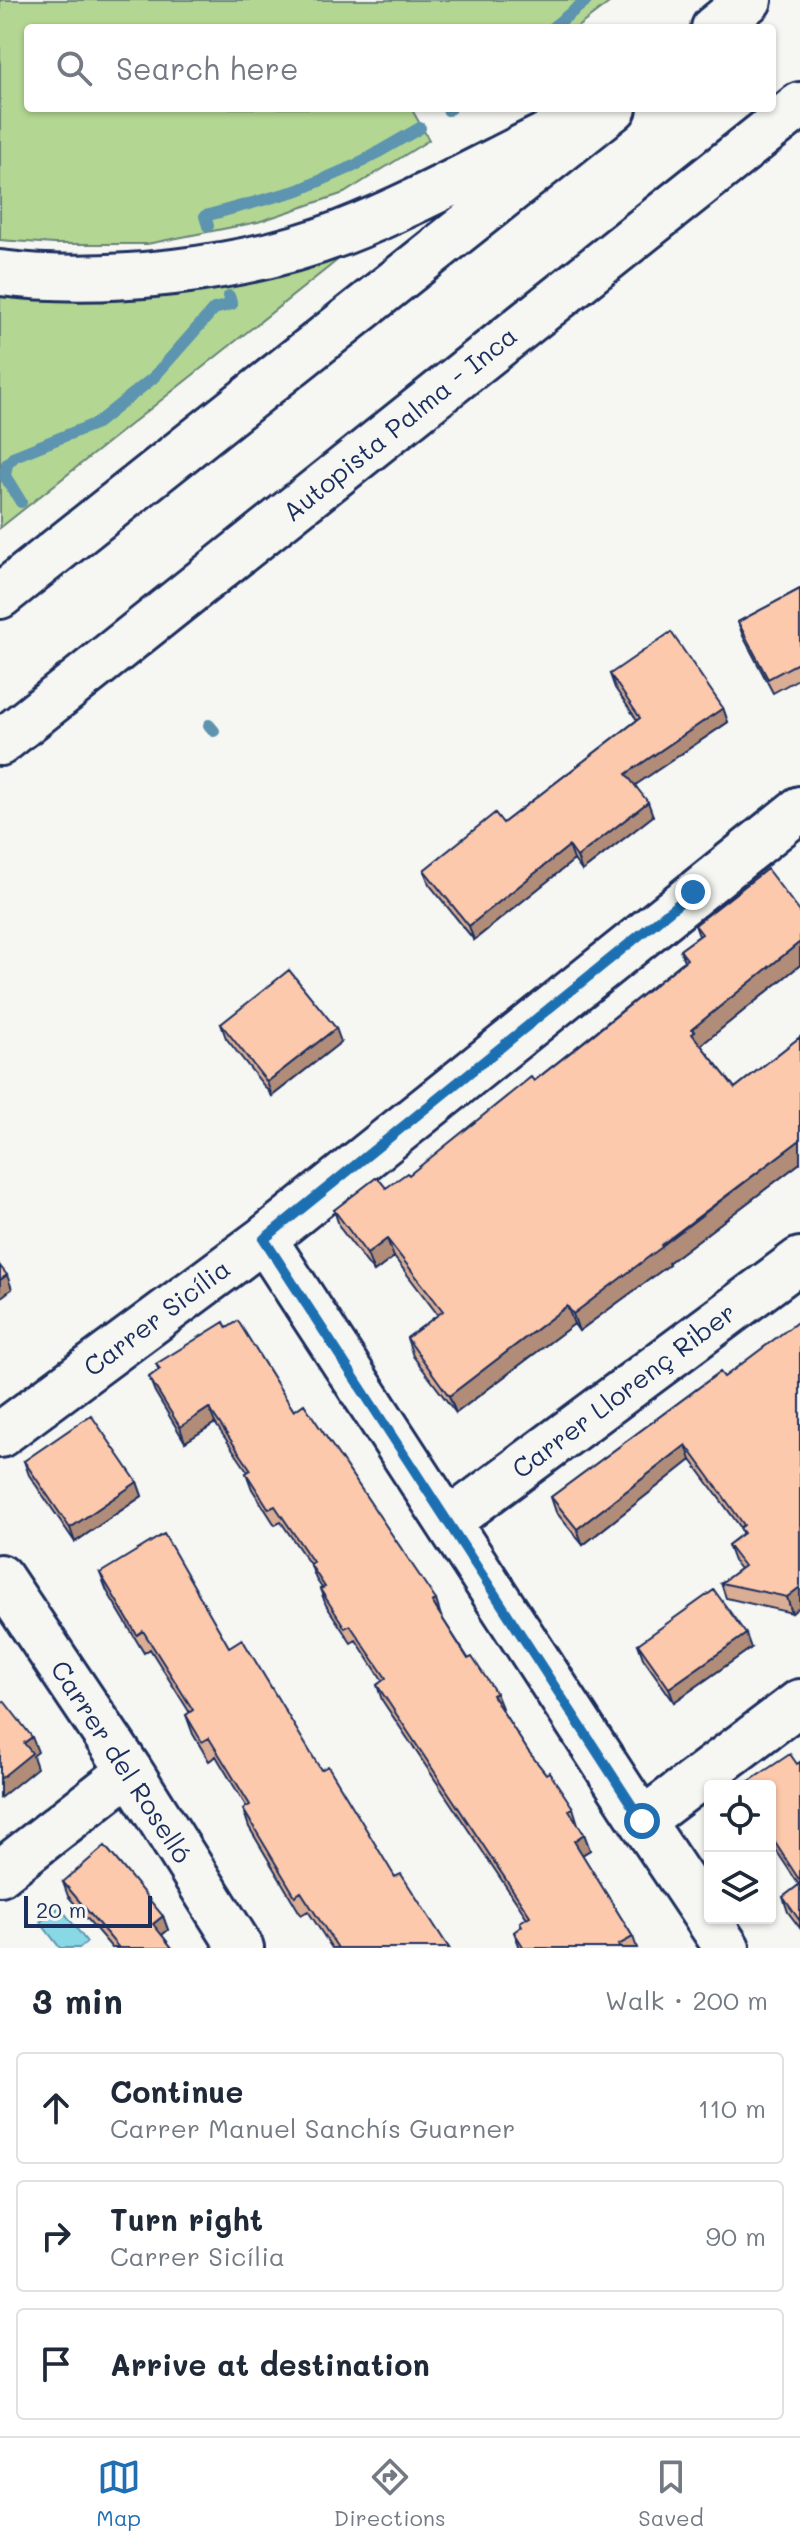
<!DOCTYPE html>
<meta charset="utf-8">
<style>
:root{--surface:#fff;--page:#f6f6f7;--text:#1f2937;--muted:#747a83;--line:#e0e1e3;--accent:#1f6fb2}
body{margin:0;font-family:Mali,sans-serif;background:var(--page);color:var(--text)}
.controls{position:absolute;right:24px;bottom:24px;display:grid;overflow:hidden;border-radius:8px;box-shadow:0 2px 6px #0004}
.controls button{width:72px;height:72px;display:grid;place-items:center;padding:0;border:0;border-bottom:2px solid var(--line);background:var(--surface);color:var(--text);font:40px sans-serif}
.scale{position:absolute;left:24px;bottom:20px;width:128px;box-sizing:border-box;padding-left:8px;border:4px solid #1b2f5e;border-top:0;font-size:22px;line-height:28px;white-space:nowrap;color:#1b2f5e;-webkit-text-stroke:6px #f6f6f2;paint-order:stroke}
.stop{position:absolute;width:24px;height:24px;margin:-18px;border:6px solid #1f6fb2;border-radius:50%;background:#fff}
.stop.end{background:#1f6fb2;border-color:#fff;box-shadow:0 2px 8px #0008}
.list{margin:0;padding:0;list-style:none}
h2{display:flex;justify-content:space-between;align-items:center;height:104px;margin:0;padding:0 32px;font-size:34px}
h2 small{font-size:26px;font-weight:400;color:var(--muted)}
.list li{display:grid;grid-template-columns:52px 1fr auto;gap:24px;align-items:center;box-sizing:border-box;height:112px;margin:0 16px 16px;padding:0 16px;border:2px solid var(--line);border-radius:8px}
.list b{display:block;font-size:30px;white-space:nowrap}
.list p{margin:0;font-size:26px;white-space:nowrap;color:var(--muted)}
.list em{font-size:26px;font-style:normal;color:var(--muted)}
.icon{flex:none;width:44px;height:44px;fill:none;stroke:currentColor;stroke-width:2;stroke-linecap:round;stroke-linejoin:round}
.map{position:relative;flex:none;width:800px;height:1948px;overflow:hidden}
.search{position:absolute;background:var(--surface);box-shadow:0 2px 6px #0004;left:24px;right:24px;top:24px;height:88px;display:flex;align-items:center;gap:20px;box-sizing:border-box;padding:0 28px;border-radius:8px;color:var(--muted);font-size:30px}
.sheet{height:488px;background:var(--surface)}
nav{display:flex;justify-content:space-around;align-items:center;box-sizing:border-box;height:112px;border-top:2px solid var(--line);background:var(--surface);font-size:22px;color:var(--muted)}
nav a{display:grid;justify-items:center;gap:4px}
nav .on{color:var(--accent)}
.map>svg:first-child{display:block}
</style>
<div class="map">
<svg width="800" height="1948" viewBox="0 0 800 1948">
<rect width="100%" height="100%" fill="#f6f6f2"/>
<filter id="ink" filterUnits="userSpaceOnUse"><feTurbulence type="fractalNoise" baseFrequency=".0125" numOctaves="2"/><feDisplacementMap in="SourceGraphic" scale="16" xChannelSelector="R" yChannelSelector="G"/><feConvolveMatrix kernelMatrix="1 2 1 2 8 2 1 2 1" color-interpolation-filters="sRGB"/></filter>
<g filter="url(#ink)">
<path fill="#b3d792" stroke="#678378" stroke-width="2" d="M0,0h613l-37,28h-548v80h383l18,32 -85,53 -86,29 -111,22h-93l-54,-4z
M352,248l-23,19 -329,261v-237z"/>
<path fill="#89d8e5" stroke="#5d94af" stroke-width="2" d="M60,1907l27,35 -7,6h-20l-20,-26z"/>
<g fill="none" stroke-linecap="round" stroke-linejoin="round">
<path stroke="#5d94af" stroke-width="12" d="M552,28l35,-28
M448,110l3,-2
M208,226l-3,-10 94,-26 57,-25 64,-37
M21,502l-16,-26 2,-12 8,-8 82,-33 56,-45 61,-69 18,-5 -3,-8
M209,725l5,6"/>
<g stroke="#1b2f5e" stroke-width="50">
<path id="street" d="M264,1239l378,582 85,127
M0,1435l264,-196 536,-430
M448,1522l352,-262
M0,1577l130,194 111,177
M642,1821l158,-119
M0,1873l130,-102"/>
</g>
<g stroke="#1b2f5e" stroke-width="50">
<path id="highway" d="M714,28l35,-28
M0,273c104,13 242,-2 341,-40 75,-29 146,-69 218,-104
M0,596l614,-488
M0,743l800,-638"/>
</g>
<use href="#street" stroke="#f6f6f2" stroke-width="44"/>
<use href="#highway" stroke="#f6f6f2" stroke-width="44"/>
</g>
<path fill="#daad95" stroke="#1b2f5e" stroke-width="2" d="M800,589v89l-27,15 -30,-57 -5,-14z
M610,674l113,34 5,14 -93,63 18,31 -71,55 -8,-11 -100,80 -45,-56 -5,-14 79,-47 134,-103 -22,-32z
M695,925l105,40 -99,80 34,43 65,-51v126l-132,100 1,2 -90,66 -5,-7 -118,89 -43,-57 -6,-18 31,-23 -44,-58 -20,15 -34,-44 -6,-18 52,-22 23,-13 125,-94 150,-120 -4,-11 19,-14z
M221,1024l120,18 -69,54 -46,-58z
M227,1328l67,83 147,205 87,135 45,57 5,16 6,10 6,16 -8,5 51,82 4,11h-117l-6,-16 8,-6 5,-8 -145,-218 -5,-15 6,-4 -27,-41 -5,3 -25,-38 -6,-16 2,-1 -6,-9 -5,-13 -30,-44 -6,3 -23,-36 -6,-16 2,-1 -33,-49 -30,19 -30,-50 -6,-15 10,-7 -3,-6z
M720,1372l72,241 -66,-15 -5,-15 19,-14 -6,-8 -6,-16 14,-11 -1,-6 -50,-68 -108,85 -27,-33 -5,-15z
M24,1461l113,21 5,14 -67,46 -46,-67z
M100,1573l129,74 92,123 74,107 54,71h-117l-24,-37 -7,4 -52,-88 -6,-18 3,-3 -30,-50 -7,5 -16,-27 -7,-19 4,-2 -40,-64 -6,4 -37,-62z
M638,1644l113,4 -77,54 -31,-44z
M800,1762v166l-12,-16 -5,-15 16,-12 -29,-44v-55z
M63,1882l100,34 5,14 -6,5 10,13h-60l-44,-52z"/>
<path fill="#b18d79" stroke="#1b2f5e" stroke-width="2" d="M723,708l5,14 -97,66 -5,-14z
M648,802l5,14 -71,55 -5,-14z
M569,846l5,14 -100,80 -5,-14z
M800,942v23l-100,81 -8,-12v-5z
M336,1028l5,14 -69,54 -5,-14z
M800,1140v23l-132,100 1,2 -90,66 -6,-17z
M387,1239l7,18 -20,15 -7,-18z
M7,1275l5,14 -12,9v-18z
M567,1306l7,18 -118,89 -7,-17z
M209,1408l6,15 -30,19 -5,-15z
M686,1445l5,15 -108,85 -6,-16z
M137,1482l5,14 -67,46 -5,-14z
M800,1587v20l-8,6 -5,-16z
M436,1600l5,16 -9,-14z
M746,1634l5,14 -77,54 -5,-14z
M496,1693l6,15 -4,3 -6,-16z
M32,1737l6,15 -5,4 4,12 -37,30v-19l24,-36z
M584,1834l6,16 -10,6 -6,-15z
M163,1916l5,14 -10,8 -5,-14z"/>
<path fill="#fdc9ad" stroke="#1b2f5e" stroke-width="2" d="M800,589v73l-32,17 -30,-57z
M671,632l52,76 -97,66 22,28 -71,55 -8,-11 -100,80 -45,-56 71,-57 8,10 137,-105 -30,-44z
M767,869l33,43v30l-108,87 3,3 -3,2 43,54 65,-51v103l-139,105 1,2 -89,67 -6,-8 -118,90 -42,-58 36,-27 -56,-72 -20,15 -33,-44 43,-33 9,11 21,-15 2,2 122,-98 3,4 60,-47 93,-75 -7,-9 22,-16 -7,-9z
M289,970l47,58 -69,54 -46,-58z
M0,1266l7,9 -7,5z
M800,1320v267l-13,10 -66,-14 23,-17 -16,-21 16,-12 -4,-5 4,-3 -58,-80 -109,84 -26,-32 169,-125 4,5z
M238,1321l56,90 10,-7 132,196 -4,2 36,57 4,-2 24,36 -4,2 36,56 18,23 3,-2 24,36 -4,2 15,24 -10,7 59,96 -15,8 2,3h-96l-10,-16 8,-6 -2,-4 10,-6 -153,-231 9,-7 -36,-53 -5,3 -25,-39 5,-2 -15,-23 3,-2 -38,-56 -6,3 -23,-36 5,-3 -42,-62 -29,19 -31,-50 11,-8 -4,-5 68,-42 3,6z
M91,1415l46,67 -67,46 -46,-67z
M164,1534l65,113 13,-8 79,131 7,-4 67,111 6,-3 48,74h-111l-37,-56 -6,4 -52,-87 7,-4 -41,-67 -7,4 -16,-27 7,-5 -50,-79 -6,4 -37,-62z
M714,1590l32,44 -77,54 -31,-44z
M4,1701l28,36 -8,6 8,10 -32,26v-74z
M790,1754l7,10 3,-2v119l-30,-46v-49h-28z
M105,1846l58,70 -10,8 19,24h-53l-56,-66z
M800,1884v37l-17,-24z"/>
</g>
<g fill="none" stroke-linecap="round" stroke-linejoin="round" filter="url(#ink)">
<path stroke="#1f6fb2" stroke-width="10" d="M642,1821l-378,-582 429,-347"/>
</g>
<g text-anchor="middle" stroke-width="6" stroke-linejoin="round" paint-order="stroke">
<g font-size="26" fill="#1b2f5e" stroke="#f6f6f2">
<text transform="translate(400 424) rotate(-39)" y="9">Autopista Palma - Inca</text>
<text transform="translate(157 1318) rotate(-37)" y="9">Carrer Sicília</text>
<text transform="translate(624 1391) rotate(-37)" y="9">Carrer Llorenç Riber</text>
<text transform="translate(121 1762) rotate(57)" y="9">Carrer del Roselló</text>
</g>
</g>
</svg>
<div class="controls">
<button><svg class="icon" aria-label="locate" viewBox="0 0 24 24"><circle cx="12" cy="12" r="6"/><path d="M12 2v4M12 18v4M2 12h4M18 12h4"/></svg></button>
<button><svg class="icon" aria-label="layers" viewBox="0 0 24 24"><path d="M12 4l9 5-9 5-9-5zM3 14l9 5 9-5"/></svg></button>
</div>
<div class="scale">20 m</div>
<div class="stop" style="left:642px;top:1821px"></div>
<div class="stop end" style="left:693px;top:892px"></div>
<div class="search"><svg class="icon" aria-label="search" viewBox="0 0 24 24"><circle cx="10" cy="10" r="6"/><path d="M15 15l6 6"/></svg>Search here</div>
</div>
<section class="sheet">
<h2>3 min<small>Walk · 200 m</small></h2>
<ul class="list">
<li><svg class="icon" aria-label="ahead" viewBox="0 0 24 24"><path d="M12 20V5M6 11l6-6 6 6"/></svg><div><b>Continue</b><p>Carrer Manuel Sanchís Guarner</p></div><em>110 m</em></li>
<li><svg class="icon" aria-label="right" viewBox="0 0 24 24"><path d="M7 20v-9h11M14 6l5 5-5 5"/></svg><div><b>Turn right</b><p>Carrer Sicília</p></div><em>90 m</em></li>
<li><svg class="icon" aria-label="arrive" viewBox="0 0 24 24"><path d="M6 21V4h12l-3 4 3 4H6"/></svg><div><b>Arrive at destination</b></div></li>
</ul>
</section>
<nav>
<a class="on"><svg class="icon" aria-label="map" viewBox="0 0 24 24"><path d="M3 6l6-2 6 2 6-2v14l-6 2-6-2-6 2zM9 4v14M15 6v14"/></svg>Map</a>
<a><svg class="icon" aria-label="directions" viewBox="0 0 24 24"><path d="M12 3l9 9-9 9-9-9zM9 14v-3h6M13 9l2 2-2 2"/></svg>Directions</a>
<a><svg class="icon" aria-label="saved" viewBox="0 0 24 24"><path d="M7 4h10v16l-5-4-5 4z"/></svg>Saved</a>
</nav>
